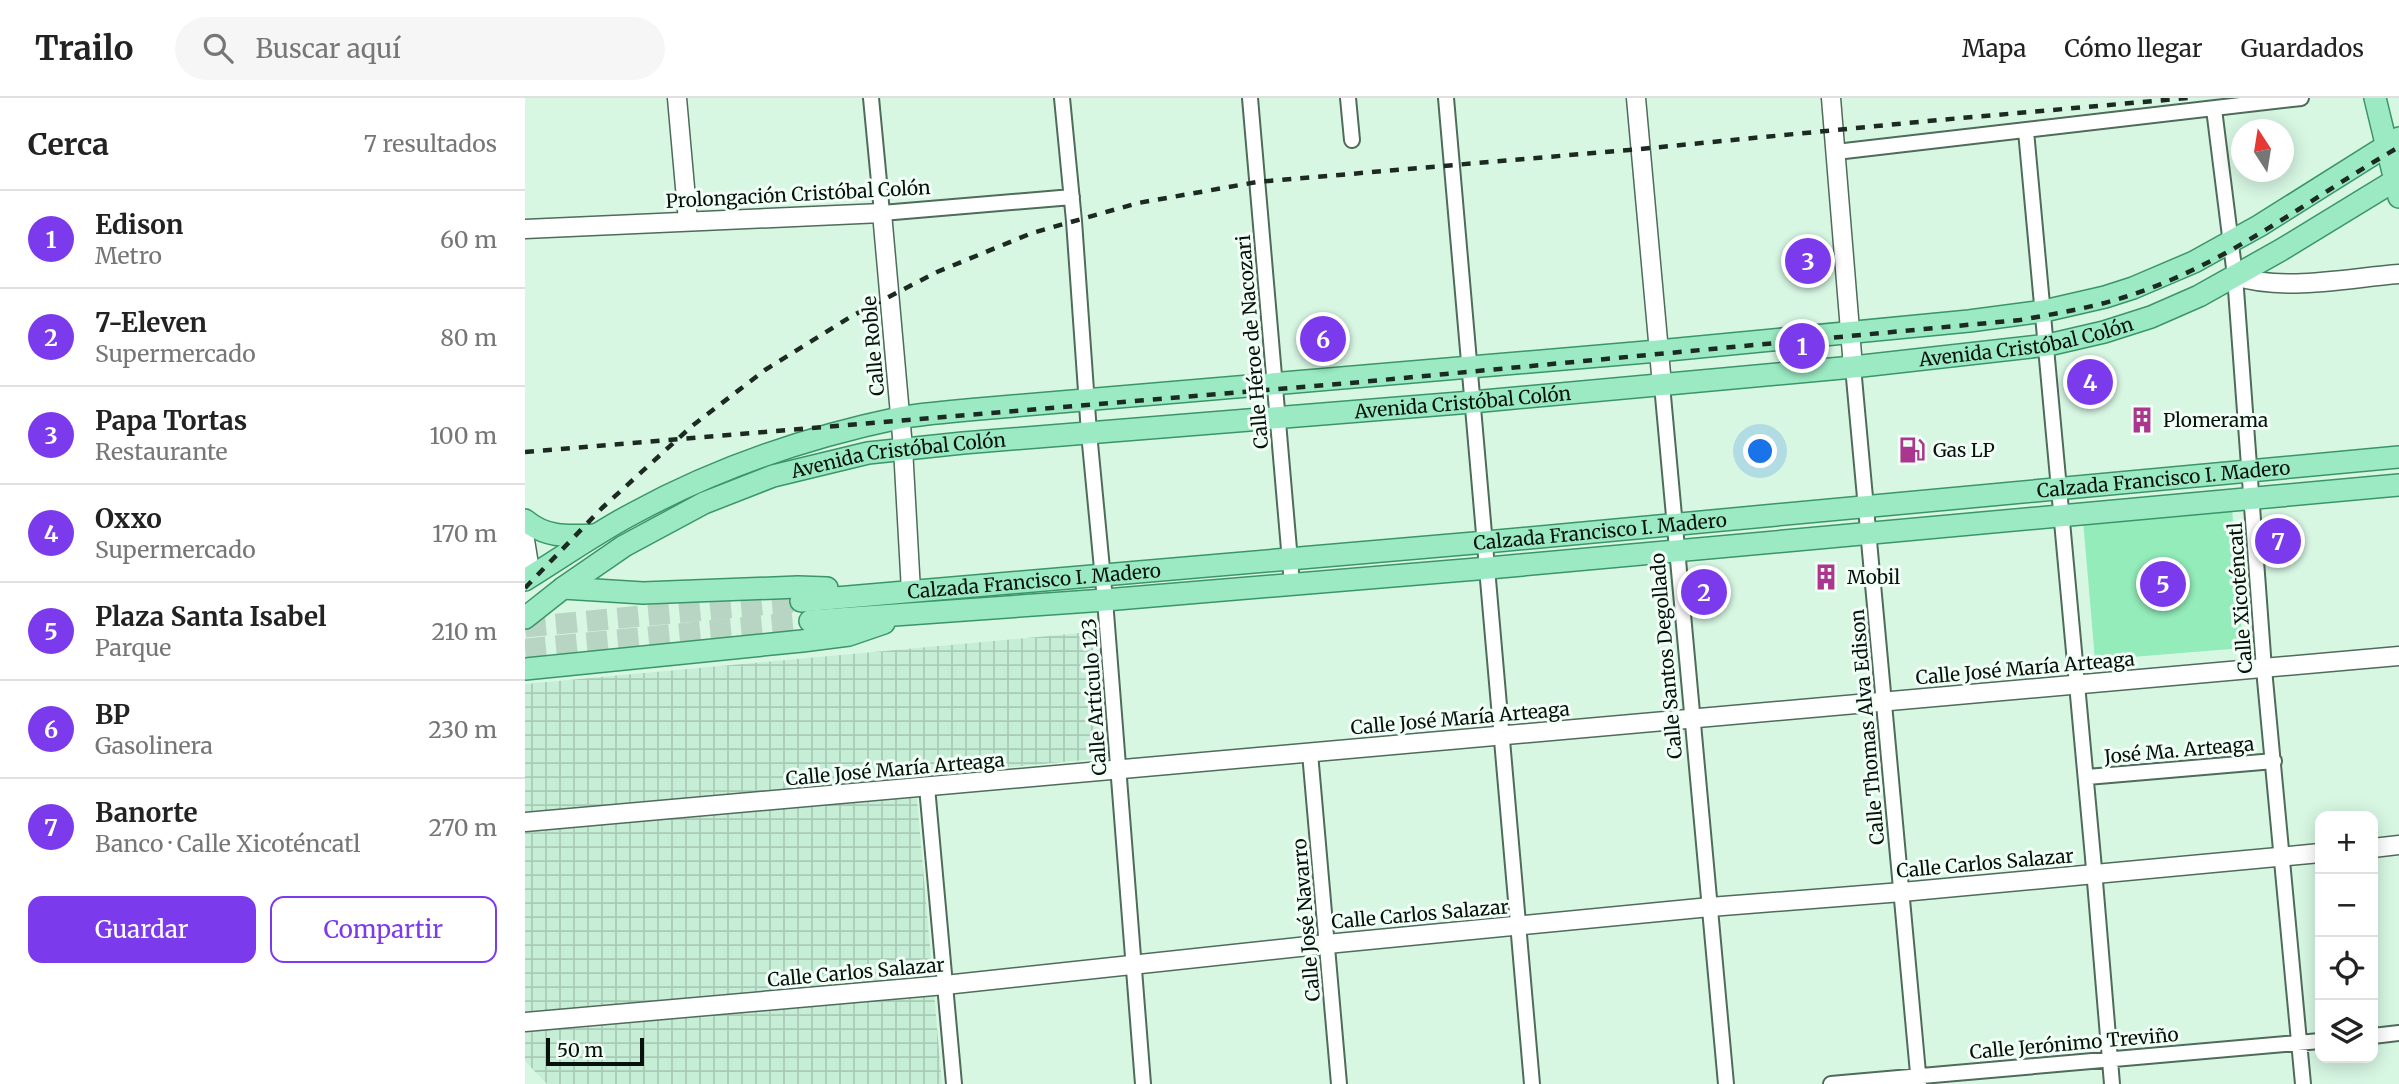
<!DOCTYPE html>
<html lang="es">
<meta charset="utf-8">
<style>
:root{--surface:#fff;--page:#f6f6f6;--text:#222;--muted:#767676;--line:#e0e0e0;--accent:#7c3aed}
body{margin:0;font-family:Merriweather,serif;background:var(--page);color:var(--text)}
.controls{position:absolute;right:21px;bottom:21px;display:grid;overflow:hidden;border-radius:14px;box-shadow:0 4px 18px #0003}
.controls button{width:63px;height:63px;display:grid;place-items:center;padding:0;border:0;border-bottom:2px solid var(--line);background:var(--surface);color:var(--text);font:35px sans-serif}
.compass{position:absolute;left:1706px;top:21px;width:63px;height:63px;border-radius:50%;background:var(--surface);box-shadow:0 4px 18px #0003;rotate:348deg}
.scale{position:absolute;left:21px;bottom:18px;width:98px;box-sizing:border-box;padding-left:7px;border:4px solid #07120c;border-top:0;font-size:19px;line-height:24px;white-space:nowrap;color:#07120c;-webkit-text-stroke:5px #f2fff7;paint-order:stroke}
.you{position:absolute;left:1236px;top:354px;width:24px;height:24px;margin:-18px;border:5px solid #fff;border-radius:50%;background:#1a73e8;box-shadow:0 0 0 10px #1a73e833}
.badge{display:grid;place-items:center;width:46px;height:46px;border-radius:50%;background:var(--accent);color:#fff;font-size:23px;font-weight:700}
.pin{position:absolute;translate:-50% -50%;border:4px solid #fff;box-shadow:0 2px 7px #0006}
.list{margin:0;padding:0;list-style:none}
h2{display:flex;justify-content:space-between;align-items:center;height:91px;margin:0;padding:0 28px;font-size:30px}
h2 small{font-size:23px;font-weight:400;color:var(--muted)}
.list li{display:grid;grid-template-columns:46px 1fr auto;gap:21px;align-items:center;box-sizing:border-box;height:98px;padding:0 28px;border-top:2px solid var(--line)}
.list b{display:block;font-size:26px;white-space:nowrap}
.list p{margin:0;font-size:23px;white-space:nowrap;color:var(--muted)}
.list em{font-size:23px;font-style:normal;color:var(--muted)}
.actions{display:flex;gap:14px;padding:21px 28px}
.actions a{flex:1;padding:16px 0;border:2px solid var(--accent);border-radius:14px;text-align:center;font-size:24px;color:var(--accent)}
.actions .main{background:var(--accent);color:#fff}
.icon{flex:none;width:38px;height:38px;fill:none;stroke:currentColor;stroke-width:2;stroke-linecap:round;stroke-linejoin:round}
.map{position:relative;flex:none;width:1874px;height:986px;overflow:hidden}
header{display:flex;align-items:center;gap:42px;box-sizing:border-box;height:98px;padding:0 35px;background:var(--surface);border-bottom:2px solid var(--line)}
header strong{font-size:33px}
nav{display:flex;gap:38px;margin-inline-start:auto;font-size:24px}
.search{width:490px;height:63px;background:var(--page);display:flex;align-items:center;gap:18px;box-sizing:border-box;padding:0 24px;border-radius:38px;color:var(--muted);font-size:26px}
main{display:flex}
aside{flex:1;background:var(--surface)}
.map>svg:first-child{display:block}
</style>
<header>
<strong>Trailo</strong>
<div class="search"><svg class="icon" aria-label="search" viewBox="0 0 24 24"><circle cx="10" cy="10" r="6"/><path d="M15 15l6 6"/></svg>Buscar aquí</div>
<nav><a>Mapa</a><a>Cómo llegar</a><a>Guardados</a></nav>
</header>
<main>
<aside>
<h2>Cerca<small>7 resultados</small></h2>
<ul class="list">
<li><span class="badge">1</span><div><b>Edison</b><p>Metro</p></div><em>60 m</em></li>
<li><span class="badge">2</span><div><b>7-Eleven</b><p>Supermercado</p></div><em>80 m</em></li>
<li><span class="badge">3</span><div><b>Papa Tortas</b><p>Restaurante</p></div><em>100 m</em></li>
<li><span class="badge">4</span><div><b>Oxxo</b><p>Supermercado</p></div><em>170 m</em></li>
<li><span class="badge">5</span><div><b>Plaza Santa Isabel</b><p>Parque</p></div><em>210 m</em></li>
<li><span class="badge">6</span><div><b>BP</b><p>Gasolinera</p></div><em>230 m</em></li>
<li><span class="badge">7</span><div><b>Banorte</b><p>Banco · Calle Xicoténcatl</p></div><em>270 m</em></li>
</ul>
<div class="actions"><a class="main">Guardar</a><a>Compartir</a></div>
</aside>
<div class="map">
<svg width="1874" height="986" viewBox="0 0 1874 986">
<defs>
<pattern id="industrial-grid" width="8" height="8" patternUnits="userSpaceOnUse" patternTransform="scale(1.75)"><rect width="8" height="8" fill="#c6eed6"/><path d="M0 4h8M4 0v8" fill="none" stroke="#a9cbb6"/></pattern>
</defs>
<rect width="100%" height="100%" fill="#d7f7e3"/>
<path fill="url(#industrial-grid)" d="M566,534l15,126 -191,18 27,308h-395l-22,-23v-377z"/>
<path fill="#93ecba" d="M1707,410l11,140 -148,12 -12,-140z"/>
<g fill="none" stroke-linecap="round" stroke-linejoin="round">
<path stroke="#b8d5c3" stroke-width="21" stroke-dasharray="21 10" stroke-linecap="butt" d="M0,529l276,-26
M0,551l285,-28"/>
<g stroke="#4f6b5a" stroke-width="18">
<path id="minor" d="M346,0l11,115 190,-16
M537,0l12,123 15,212 16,167 38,484
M725,0l42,486
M823,0l4,42
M921,0l86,986
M1689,11l21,167 29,393 39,415
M1501,33c31,317 60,635 86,953
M1311,54l465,-54
M1328,269l66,717
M1137,287l64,699
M785,655l29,331
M1562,679l187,-16
M402,689l27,297
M1848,938l26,-3
M1306,986l489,-43"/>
</g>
<g stroke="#4f6b5a" stroke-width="21">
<path id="tertiary" d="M152,0l11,123
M1111,0l26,287
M1306,0l22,269
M0,131l357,-16 21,235 8,143
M1710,178c50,16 112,2 164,-2
M0,442l6,37
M0,724l1874,-166
M1848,750l26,-3
M0,924l420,-37 382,-41 383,-37 192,-15 418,-39"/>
</g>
<g stroke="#3c9569" stroke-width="24">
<g id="primary">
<path d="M1850,0l24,99"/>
<path d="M0,422c21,18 43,16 70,15"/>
<path d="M0,482c36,-22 71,-47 109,-67 81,-44 174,-76 265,-95 22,-4 46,-6 68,-8l691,-59 311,-30 75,-10 61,-14 28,-9 61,-26 65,-36 140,-88"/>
<path d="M38,490l80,5 155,-6 29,1"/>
<path id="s1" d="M276,503l685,-59 913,-85"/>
<path id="s2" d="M0,520l38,-30 61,-42 80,-43 69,-27 95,-23 95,-10 509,-41 381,-35 195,-22 56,-13 47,-15 48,-21 82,-46 118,-72"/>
<path d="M285,523l295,-21 384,-32 910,-83"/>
<path d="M0,571l277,-28 47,-6 35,-12"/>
</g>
</g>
<use href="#minor" stroke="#fff" stroke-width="14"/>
<use href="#tertiary" stroke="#fff" stroke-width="18"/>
<use href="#primary" stroke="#9beac3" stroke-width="21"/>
<path stroke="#1c2a22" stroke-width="4.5" stroke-dasharray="9 9" stroke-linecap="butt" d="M0,354l825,-69 670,-63c39,-7 77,-13 114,-26 96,-32 178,-97 265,-147
M0,490l77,-80 90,-82 73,-56 87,-54 85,-44 95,-39 106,-30 119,-21 383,-33 299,-29 249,-22"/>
</g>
<defs>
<g id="building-bare" transform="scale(2.1)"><path d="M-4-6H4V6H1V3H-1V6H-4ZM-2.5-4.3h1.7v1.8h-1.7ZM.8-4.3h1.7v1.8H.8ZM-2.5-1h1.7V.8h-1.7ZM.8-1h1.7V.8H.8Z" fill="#aa368f" stroke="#f2fff7" stroke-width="2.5" paint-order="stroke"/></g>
<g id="fuel-bare" transform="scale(2.1)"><path d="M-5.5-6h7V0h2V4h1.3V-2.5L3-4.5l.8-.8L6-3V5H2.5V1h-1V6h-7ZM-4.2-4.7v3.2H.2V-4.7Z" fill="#aa368f" stroke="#f2fff7" stroke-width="2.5" paint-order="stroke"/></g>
</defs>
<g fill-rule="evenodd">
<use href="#building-bare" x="1617" y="322"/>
<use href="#fuel-bare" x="1387" y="352"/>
<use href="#building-bare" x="1301" y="479"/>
</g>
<g text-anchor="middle" stroke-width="6" stroke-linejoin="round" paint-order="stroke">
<g font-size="19" fill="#07120c" stroke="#f2fff7">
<text transform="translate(273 96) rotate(-3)" y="7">Prolongación Cristóbal Colón</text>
<text dy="7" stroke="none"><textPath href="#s2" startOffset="1549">Avenida Cristóbal Colón</textPath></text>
<text transform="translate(727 244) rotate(-95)" y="7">Calle Héroe de Nacozari</text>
<text transform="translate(348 248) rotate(-95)" y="7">Calle Roble</text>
<text dy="7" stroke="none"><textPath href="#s2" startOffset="982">Avenida Cristóbal Colón</textPath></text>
<text dy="7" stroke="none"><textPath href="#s2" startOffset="415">Avenida Cristóbal Colón</textPath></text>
<text dy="7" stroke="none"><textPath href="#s1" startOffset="1368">Calzada Francisco I. Madero</textPath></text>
<text dy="7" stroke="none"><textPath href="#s1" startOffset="802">Calzada Francisco I. Madero</textPath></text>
<text dy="7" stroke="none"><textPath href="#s1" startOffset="234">Calzada Francisco I. Madero</textPath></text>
<text transform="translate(1715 500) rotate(-94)" y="7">Calle Xicoténcatl</text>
<text transform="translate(1141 558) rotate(-95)" y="7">Calle Santos Degollado</text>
<text transform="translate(1500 570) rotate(-5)" y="7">Calle José María Arteaga</text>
<text transform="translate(569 599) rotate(-94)" y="7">Calle Artículo 123</text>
<text transform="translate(935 620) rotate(-5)" y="7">Calle José María Arteaga</text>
<text transform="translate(1342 629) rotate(-95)" y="7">Calle Thomas Alva Edison</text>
<text transform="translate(1654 652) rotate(-5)" y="7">José Ma. Arteaga</text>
<text transform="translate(370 671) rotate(-5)" y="7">Calle José María Arteaga</text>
<text transform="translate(1460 765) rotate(-5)" y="7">Calle Carlos Salazar</text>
<text transform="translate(895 816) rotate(-5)" y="7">Calle Carlos Salazar</text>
<text transform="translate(781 822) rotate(-95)" y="7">Calle José Navarro</text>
<text transform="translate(331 874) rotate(-5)" y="7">Calle Carlos Salazar</text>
<text transform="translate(1549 945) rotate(-5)" y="7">Calle Jerónimo Treviño</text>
</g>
<g font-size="19" fill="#07120c" stroke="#f2fff7" text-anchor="start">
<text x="1638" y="329">Plomerama</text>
<text x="1408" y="359">Gas LP</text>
<text x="1322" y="486">Mobil</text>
</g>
</g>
</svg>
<div class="controls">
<button>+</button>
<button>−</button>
<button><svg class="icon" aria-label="locate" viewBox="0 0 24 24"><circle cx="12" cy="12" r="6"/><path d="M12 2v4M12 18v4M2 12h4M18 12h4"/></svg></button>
<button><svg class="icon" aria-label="layers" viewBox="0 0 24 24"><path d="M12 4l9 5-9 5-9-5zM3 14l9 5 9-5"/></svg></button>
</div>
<svg class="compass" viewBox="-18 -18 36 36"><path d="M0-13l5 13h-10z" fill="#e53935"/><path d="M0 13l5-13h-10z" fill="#767676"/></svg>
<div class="scale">50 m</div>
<div class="you"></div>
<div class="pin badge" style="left:1277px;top:248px">1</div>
<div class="pin badge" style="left:1179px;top:494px">2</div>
<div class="pin badge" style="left:1283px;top:163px">3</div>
<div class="pin badge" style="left:1565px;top:284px">4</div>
<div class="pin badge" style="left:1638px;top:486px">5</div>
<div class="pin badge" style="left:798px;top:241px">6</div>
<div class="pin badge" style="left:1753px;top:443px">7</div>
</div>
</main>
